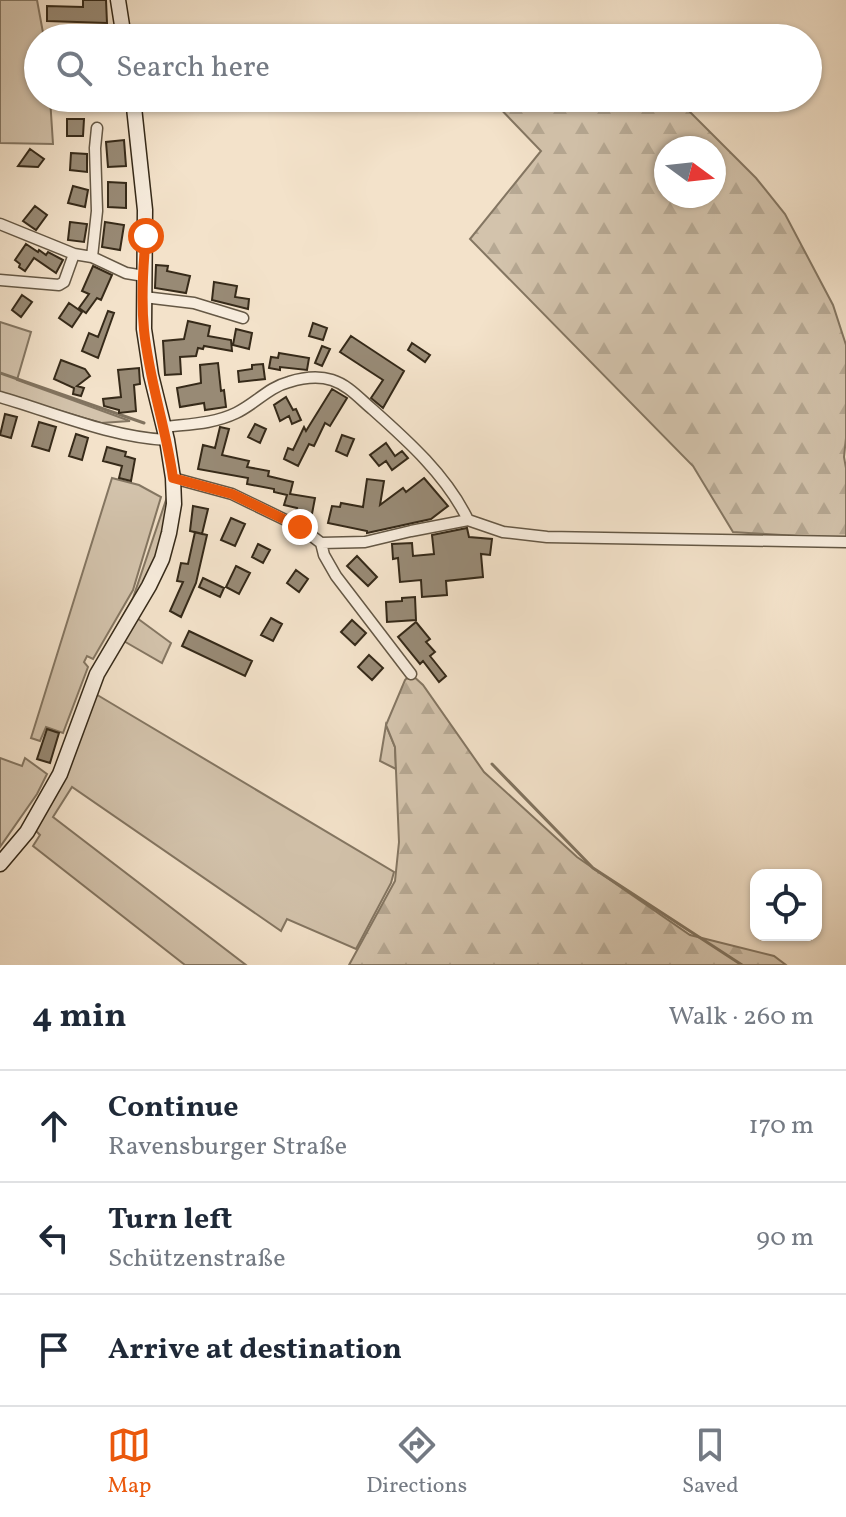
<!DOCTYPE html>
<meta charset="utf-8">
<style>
:root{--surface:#fff;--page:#f6f6f7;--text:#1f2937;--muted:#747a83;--line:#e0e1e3;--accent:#ea580c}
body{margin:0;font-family:Vollkorn,serif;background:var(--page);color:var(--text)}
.controls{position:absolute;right:24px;bottom:24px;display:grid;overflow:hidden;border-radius:16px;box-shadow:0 2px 6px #0004}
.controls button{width:72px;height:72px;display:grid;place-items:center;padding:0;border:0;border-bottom:2px solid var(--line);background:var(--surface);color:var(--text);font:40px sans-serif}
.compass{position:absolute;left:654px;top:136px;width:72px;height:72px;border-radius:50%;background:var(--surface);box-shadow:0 2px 6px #0004;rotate:105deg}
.stop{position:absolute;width:24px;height:24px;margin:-18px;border:6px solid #ea580c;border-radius:50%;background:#fff}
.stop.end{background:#ea580c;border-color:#fff;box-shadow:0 2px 8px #0008}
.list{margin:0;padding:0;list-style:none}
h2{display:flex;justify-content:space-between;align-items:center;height:104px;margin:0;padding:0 32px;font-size:34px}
h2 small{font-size:26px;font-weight:400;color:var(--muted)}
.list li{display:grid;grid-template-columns:52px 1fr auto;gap:24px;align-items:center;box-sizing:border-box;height:112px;padding:0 32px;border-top:2px solid var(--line)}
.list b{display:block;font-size:30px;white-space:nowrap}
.list p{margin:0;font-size:26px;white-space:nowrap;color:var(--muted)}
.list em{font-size:26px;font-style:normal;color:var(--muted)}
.icon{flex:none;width:44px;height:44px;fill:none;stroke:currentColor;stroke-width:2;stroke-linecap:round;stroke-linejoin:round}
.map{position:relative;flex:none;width:846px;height:965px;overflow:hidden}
.search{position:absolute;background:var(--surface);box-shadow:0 2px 6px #0004;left:24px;right:24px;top:24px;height:88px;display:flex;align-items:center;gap:20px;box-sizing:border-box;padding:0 28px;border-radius:44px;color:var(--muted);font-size:30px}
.sheet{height:440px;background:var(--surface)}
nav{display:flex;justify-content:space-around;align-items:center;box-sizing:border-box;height:112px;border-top:2px solid var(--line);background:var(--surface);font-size:22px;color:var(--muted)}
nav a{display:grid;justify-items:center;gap:4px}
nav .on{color:var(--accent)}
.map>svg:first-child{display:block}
</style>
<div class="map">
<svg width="846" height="965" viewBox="0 0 846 965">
<defs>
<pattern id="forest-firs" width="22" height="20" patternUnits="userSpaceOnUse" patternTransform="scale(2)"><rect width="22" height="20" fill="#d3c3ac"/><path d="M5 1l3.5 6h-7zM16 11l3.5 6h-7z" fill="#b6a893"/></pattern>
</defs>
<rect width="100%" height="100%" fill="#f3e2ca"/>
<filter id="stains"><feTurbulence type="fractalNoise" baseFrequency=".0025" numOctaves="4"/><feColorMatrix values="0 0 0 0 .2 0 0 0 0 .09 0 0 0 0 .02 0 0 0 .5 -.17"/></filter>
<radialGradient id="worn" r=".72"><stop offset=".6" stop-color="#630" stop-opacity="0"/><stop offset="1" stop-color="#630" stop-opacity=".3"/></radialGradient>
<path fill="#d3c3ac" stroke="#847662" stroke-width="2" d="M0,0h37l7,38h-6v60h12l3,46 -53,-1z
M0,322l31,10 -14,48 113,41 -29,2 -101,-30z
M112,478l27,7 22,12 -28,93 -40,69 -6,-3 -3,6 4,5 -25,66 -17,-6 -6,14 -9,-3z
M166,500c11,44 -46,124 -69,161l36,-63z
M137,618l34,25 -9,20 -40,-23z
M94,693l300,179 -3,11 -35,66 -69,-30 -6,12 -209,-144 -19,30 193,148h-61l-152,-119 7,-11 -5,-5z
M386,725l9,22 1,22 -16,-8z
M0,758l22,8 3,-8 22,16 -10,20 -37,53z"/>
<path fill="url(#forest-firs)" stroke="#847662" stroke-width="2" fill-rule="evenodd" d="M490,98h186l80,80 29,36 48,91 13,40v93l-2,19 2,11v71l-113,-7 -40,-66 -223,-227 71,-88zM666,148h48v48h-48z
M411,674l12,11 61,87 93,85 113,78 84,21 12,9h-437l46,-84 4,-39 -4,-95 -9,-22 19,-45z"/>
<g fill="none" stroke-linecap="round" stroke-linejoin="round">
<path stroke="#81735f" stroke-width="3" d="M0,373l144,50
M492,764l101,104 149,97"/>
</g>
<path fill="#988a75" stroke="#362a19" stroke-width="2" d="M83,0h23l1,23 -60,-2v-15l36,1z
M93,98h24l1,8 -24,2z
M67,119h17l-1,17h-16z
M124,140l2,26 -18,1 -2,-25z
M30,149l14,10 -6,8 -20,-1z
M71,153l16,1v18l-17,-2z
M108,182l18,1v25l-18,-1z
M73,186l15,4 -3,17 -17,-4z
M35,206l12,9 -11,15 -13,-9z
M70,222l17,2 -3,18 -16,-2z
M105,222l19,3 -4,25 -18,-3z
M26,244l12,8 1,-2 7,5 2,-3 15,8 -7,13 -22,-15 -9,13 -6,-4 1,-3 -5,-4z
M156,265l12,1 -1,5 23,5 -4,17 -31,-5z
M93,266l19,9 -11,25 -4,-2 -11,15 -7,-5 10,-14 -7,-3z
M214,282l23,4 -2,11 14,2 -1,10 -36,-9z
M22,295l10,7 -11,15 -9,-7z
M69,303l13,9 -10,15 -13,-9z
M108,311l6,2 -16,45 -16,-7 7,-18 9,4z
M188,321l22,5 -2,10 23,4 1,11 -28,-5 -1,3 -5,-1 -2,8 -16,1 1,17 -16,1 -2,-34 21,-2z
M313,323l14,5 -4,12 -14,-4z
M236,329l16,4 -3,16 -16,-4z
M351,336l53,35 -21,37 -12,-10 12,-18 -43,-28z
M412,343l18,12 -5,7 -17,-12z
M322,346l8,3 -8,17 -7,-3z
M279,353l30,5 -2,12 -27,-3v3l-11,-2 2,-11 7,1z
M61,360l24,9 5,7 -13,10 7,2 -3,8 -8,-2 1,-6 -20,-9z
M218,363l3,28 3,-1 2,17 -21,3 -1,-7 -24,4 -3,-19 24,-5 -1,-18z
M263,364l2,15 -26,3 -1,-11 14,-2v-4z
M139,368l1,16 -6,1 2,26 -17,2v-3l-15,-4 -1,-7 18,-2 -3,-27z
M332,389l15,9 -17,28 -5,-3 -11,23 -5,-2 -11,22 -14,-7 4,-11 5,2 11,-23 2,4z
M286,397l7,13 3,-1 5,11 -9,4 -3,-8 -9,5 -6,-16z
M5,414l12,3 -6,21 -11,-3z
M39,422l17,5 -7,24 -17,-5z
M255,424l11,5 -6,14 -12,-6z
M220,427l9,2 -7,26 27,6 -2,6 22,4 -1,5 25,6 -3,12 25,4 -4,21 -16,-3 2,-8 -13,-3 3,-10 -13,-3v-3l-27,-5 1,-6 -50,-9 5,-24 12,3z
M76,434l12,4 -6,22 -13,-4z
M342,435l12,4 -7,17 -11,-5z
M386,443l9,13 7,-5 6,7 -16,12 -6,-9 -7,5 -9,-11z
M107,447l19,5 -1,4 10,3 -4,22 -12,-3 3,-12 -19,-5z
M424,478l24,28 -17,13 -64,14v-2l-39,-8 4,-17 8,1 1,-4 22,4 4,-28 17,2 -4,24 23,-17 3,4z
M193,506l15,3 -6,25 -12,-3z
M231,518l14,6 -10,22 -14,-6z
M467,528l2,9 23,2 -2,16 -9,-1 2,23 -37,4 1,14 -25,2 -1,-17 -21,2 -2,-24 -5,1 -1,-15 20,-1 1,13 21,-2 -2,-19z
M195,532l12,3 -11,48 -15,34 -11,-6 13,-29 -6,-1 4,-18 7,1z
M258,544l12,6 -7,13 -11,-6z
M357,556l20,21 -9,9 -21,-20z
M236,566l14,7 -11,21 -13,-7z
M296,570l12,9 -9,13 -12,-9z
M203,578l21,10 -4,9 -21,-10z
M415,597l1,23 -29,2 -1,-20 16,-1v-3z
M271,618l11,6 -9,17 -12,-6z
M352,620l14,13 -11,12 -14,-13z
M416,622l14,17 -4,3 9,10 -5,4 16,20 -7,6 -16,-21 -3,3 -22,-27z
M189,631l63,30 -7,15 -63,-30z
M369,655l14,13 -11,12 -14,-13z
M47,729l12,4 -9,30 -13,-4z"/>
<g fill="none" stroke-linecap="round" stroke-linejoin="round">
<g stroke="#655845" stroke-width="13">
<path id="street" d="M0,224l74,30 18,3 34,16 18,3
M92,257l5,-46 -2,-63 2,-20
M0,280l59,5 5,-3 10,-28
M144,297l50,6 49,15
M0,397c55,16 110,40 167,43
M164,427c25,-3 49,-3 72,-14 19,-9 33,-26 53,-31 13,-4 30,-6 43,-2 16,5 27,18 40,29 36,32 75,67 96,111
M173,478l59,16 68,33 21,16 44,-1 46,-11 57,-11 35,12 44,5 299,5
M321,543l3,12 12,21 75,98"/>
</g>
<g stroke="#362a19" stroke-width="17">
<path id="secondary" d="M118,0l6,38
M0,864l27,-32 33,-58 37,-100 52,-88 13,-27 7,-26 5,-29 -1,-26 -6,-38 -16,-65 -7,-46 1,-119 -12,-112"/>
</g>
<use href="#street" stroke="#f7ecdd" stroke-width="10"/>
<use href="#secondary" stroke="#f7ecdd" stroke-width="14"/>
</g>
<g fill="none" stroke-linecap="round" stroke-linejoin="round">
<path stroke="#ea580c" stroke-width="10" d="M146,236c-3,30 -5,63 -2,94 5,50 22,98 29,148l59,16 68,33"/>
</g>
<rect width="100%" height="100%" filter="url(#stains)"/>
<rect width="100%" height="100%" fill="url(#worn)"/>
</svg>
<div class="controls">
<button><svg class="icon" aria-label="locate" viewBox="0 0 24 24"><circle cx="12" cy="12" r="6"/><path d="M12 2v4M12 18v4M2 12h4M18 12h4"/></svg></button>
</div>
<svg class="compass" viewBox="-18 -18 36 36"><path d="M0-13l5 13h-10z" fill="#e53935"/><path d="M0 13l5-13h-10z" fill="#747a83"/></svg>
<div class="stop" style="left:146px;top:236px"></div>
<div class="stop end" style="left:300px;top:527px"></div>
<div class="search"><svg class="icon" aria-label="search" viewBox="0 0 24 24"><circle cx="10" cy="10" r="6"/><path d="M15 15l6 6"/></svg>Search here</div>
</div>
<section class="sheet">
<h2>4 min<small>Walk · 260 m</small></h2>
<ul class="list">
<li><svg class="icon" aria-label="ahead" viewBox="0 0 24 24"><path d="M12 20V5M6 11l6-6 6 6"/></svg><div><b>Continue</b><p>Ravensburger Straße</p></div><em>170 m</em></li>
<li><svg class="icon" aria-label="left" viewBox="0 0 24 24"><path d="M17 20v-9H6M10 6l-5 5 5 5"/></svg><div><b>Turn left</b><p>Schützenstraße</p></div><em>90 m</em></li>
<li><svg class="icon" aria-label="arrive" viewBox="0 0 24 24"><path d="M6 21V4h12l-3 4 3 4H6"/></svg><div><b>Arrive at destination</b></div></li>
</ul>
</section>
<nav>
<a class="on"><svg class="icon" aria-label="map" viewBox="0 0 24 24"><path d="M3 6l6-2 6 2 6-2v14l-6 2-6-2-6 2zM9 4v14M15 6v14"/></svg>Map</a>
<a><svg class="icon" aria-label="directions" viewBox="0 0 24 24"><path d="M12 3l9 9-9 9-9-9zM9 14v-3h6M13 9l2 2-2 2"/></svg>Directions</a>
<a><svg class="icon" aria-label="saved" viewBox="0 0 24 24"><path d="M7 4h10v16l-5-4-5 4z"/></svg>Saved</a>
</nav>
